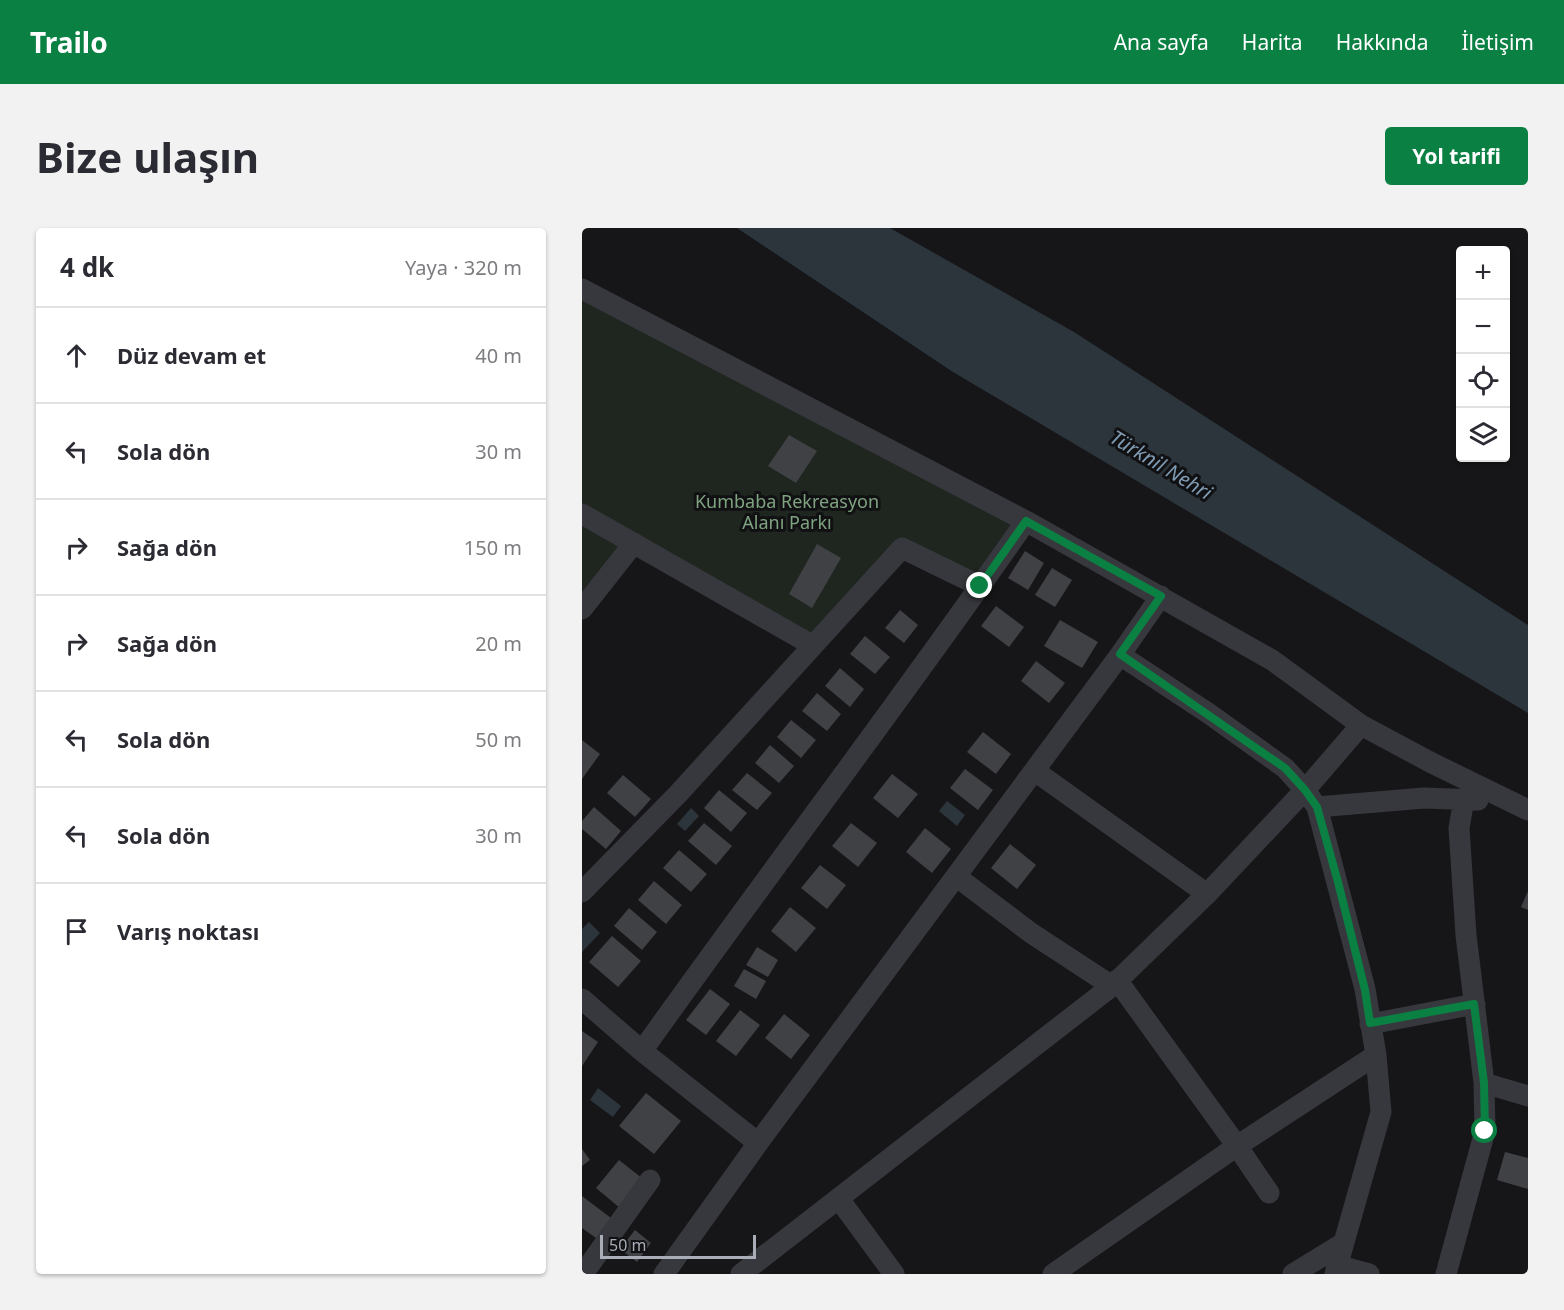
<!DOCTYPE html>
<html lang="tr">
<meta charset="utf-8">
<style>
:root{--surface:#fff;--page:#f2f2f3;--text:#2b2b33;--muted:#7c7c81;--line:#e1e1e2;--accent:#0b8043}
body{margin:0;font-family:"Noto Sans",sans-serif;background:var(--page);color:var(--text)}
.controls{position:absolute;right:18px;top:18px;display:grid;overflow:hidden;border-radius:6px;box-shadow:0 2px 4px #0004}
.controls button{width:54px;height:54px;display:grid;place-items:center;padding:0;border:0;border-bottom:2px solid var(--line);background:var(--surface);color:var(--text);font:30px sans-serif}
.scale{position:absolute;left:18px;bottom:15px;width:156px;box-sizing:border-box;padding-left:6px;border:3px solid #a8adb8;border-top:0;font-size:16px;line-height:21px;white-space:nowrap;color:#a8adb8;-webkit-text-stroke:4px #111113;paint-order:stroke}
.stop{position:absolute;width:18px;height:18px;margin:-14px;border:4px solid #0b8043;border-radius:50%;background:#fff}
.stop.end{background:#0b8043;border-color:#fff;box-shadow:0 2px 6px #0008}
.list{margin:0;padding:0;list-style:none}
h2{display:flex;justify-content:space-between;align-items:center;height:78px;margin:0;padding:0 24px;font-size:26px}
h2 small{font-size:20px;font-weight:400;color:var(--muted)}
.list li{display:grid;grid-template-columns:39px 1fr auto;gap:18px;align-items:center;box-sizing:border-box;height:96px;padding:0 24px;border-top:2px solid var(--line)}
.list b{display:block;font-size:22px;white-space:nowrap}
.list em{font-size:20px;font-style:normal;color:var(--muted)}
.icon{flex:none;width:33px;height:33px;fill:none;stroke:currentColor;stroke-width:2;stroke-linecap:round;stroke-linejoin:round}
.map{position:relative;flex:none;width:946px;height:1046px;overflow:hidden;border-radius:6px}
header{display:flex;align-items:center;gap:36px;box-sizing:border-box;height:84px;padding:0 30px;background:var(--accent);color:#fff}
header strong{font-size:28px}
nav{display:flex;gap:33px;margin-inline-start:auto;font-size:21px}
.intro{display:flex;align-items:center;justify-content:space-between;box-sizing:border-box;height:144px;padding:0 36px}
h1{margin:0;font-size:42px}
.button{padding:15px 27px;border-radius:6px;background:var(--accent);color:#fff;font-size:21px;font-weight:700}
main{display:flex;gap:36px;padding:0 36px}
aside{flex:1;background:var(--surface);border-radius:6px;box-shadow:0 2px 4px #0004}
.map>svg:first-child{display:block}
</style>
<header>
<strong>Trailo</strong>
<nav><a>Ana sayfa</a><a>Harita</a><a>Hakkında</a><a>İletişim</a></nav>
</header>
<div class="intro"><h1>Bize ulaşın</h1><a class="button">Yol tarifi</a></div>
<main>
<aside>
<h2>4 dk<small>Yaya · 320 m</small></h2>
<ul class="list">
<li><svg class="icon" aria-label="ahead" viewBox="0 0 24 24"><path d="M12 20V5M6 11l6-6 6 6"/></svg><div><b>Düz devam et</b></div><em>40 m</em></li>
<li><svg class="icon" aria-label="left" viewBox="0 0 24 24"><path d="M17 20v-9H6M10 6l-5 5 5 5"/></svg><div><b>Sola dön</b></div><em>30 m</em></li>
<li><svg class="icon" aria-label="right" viewBox="0 0 24 24"><path d="M7 20v-9h11M14 6l5 5-5 5"/></svg><div><b>Sağa dön</b></div><em>150 m</em></li>
<li><svg class="icon" aria-label="right" viewBox="0 0 24 24"><path d="M7 20v-9h11M14 6l5 5-5 5"/></svg><div><b>Sağa dön</b></div><em>20 m</em></li>
<li><svg class="icon" aria-label="left" viewBox="0 0 24 24"><path d="M17 20v-9H6M10 6l-5 5 5 5"/></svg><div><b>Sola dön</b></div><em>50 m</em></li>
<li><svg class="icon" aria-label="left" viewBox="0 0 24 24"><path d="M17 20v-9H6M10 6l-5 5 5 5"/></svg><div><b>Sola dön</b></div><em>30 m</em></li>
<li><svg class="icon" aria-label="arrive" viewBox="0 0 24 24"><path d="M6 21V4h12l-3 4 3 4H6"/></svg><div><b>Varış noktası</b></div></li>
</ul>
</aside>
<div class="map">
<svg width="946" height="1046" viewBox="0 0 946 1046">
<rect width="100%" height="100%" fill="#161618"/>
<path fill="#1e261f" d="M0,61l444,232 -46,65 -78,-38 -90,97 -178,-101 -52,65z"/>
<path fill="#2c353c" d="M155,0h153l184,104 454,293v88l-575,-341z
M365,573l18,14 -8,11 -18,-15z
M109,580l8,8 -14,15 -8,-7z
M7,694l11,11 -18,19v-23z
M16,860l23,18 -8,11 -23,-17z"/>
<path fill="#404145" d="M207,207l28,16 -21,32 -28,-17z
M235,316l24,14 -29,50 -23,-14z
M443,323l19,12 -16,27 -20,-12z
M470,340l20,12 -17,27 -20,-12z
M414,378l28,21 -15,20 -28,-21z
M318,382l18,15 -14,18 -19,-15z
M478,392l38,22 -16,26 -38,-22z
M283,408l25,21 -15,17 -25,-20z
M454,433l29,22 -16,20 -28,-22z
M258,440l24,21 -14,18 -25,-21z
M235,465l24,21 -14,17 -25,-20z
M209,492l25,20 -15,18 -24,-21z
M401,504l28,22 -15,20 -29,-22z
M0,512l18,14 -18,25z
M188,517l24,21 -15,17 -24,-20z
M383,541l28,21 -15,20 -28,-22z
M165,545l25,20 -15,17 -25,-20z
M310,546l26,20 -20,24 -25,-20z
M41,547l28,24 -16,18 -28,-24z
M137,562l28,23 -16,19 -27,-24z
M12,579l27,24 -15,18 -24,-20v-8z
M122,595l28,23 -16,19 -28,-24z
M269,595l26,20 -19,24 -26,-21z
M343,600l26,21 -19,24 -26,-21z
M428,616l26,21 -19,24 -26,-21z
M97,622l28,24 -16,18 -28,-24z
M238,637l26,20 -19,24 -26,-21z
M72,653l28,24 -16,19 -28,-24z
M946,663v19l-7,-3z
M208,679l26,21 -20,24 -25,-21z
M47,680l28,24 -15,18 -28,-24z
M30,708l29,25 -23,26 -29,-25z
M175,719l21,13 -10,17 -22,-12z
M162,741l22,12 -10,18 -22,-13z
M128,761l20,15 -24,31 -20,-15z
M158,782l20,15 -24,31 -20,-15z
M202,786l26,21 -19,24 -26,-21z
M0,803l16,11 -16,24z
M64,865l35,28 -27,33 -35,-28z
M0,921l8,11 -8,6z
M923,924l23,6v31l-31,-9z
M37,932l24,19 -23,29 -24,-20z
M0,968l29,22 -15,20 -14,-10z
M53,1002l16,13 -14,19 -17,-13z"/>
<g fill="none" stroke-linecap="round" stroke-linejoin="round">
<path stroke="#37383d" stroke-width="21" d="M0,61l444,232 246,139 89,65 69,37 98,48
M0,286l230,131
M579,368l-41,59 88,58 77,55 20,22 12,17 48,182 11,66 5,57 -46,162
M0,381l52,-66
M453,543l172,123
M735,579l107,-9 54,2
M375,649l74,56 81,53 95,-92 98,-104 56,-65
M0,664l96,-98 224,-246 78,38
M535,752l120,166 139,-91
M0,771l60,52 116,92
M788,796l105,-20
M60,823c127,-178 259,-351 384,-530
M902,855l44,13
M257,971l55,75
M754,1037l33,9
M1,1046l67,-94
M82,1046l94,-131 362,-488
M159,1046l371,-288
M471,1046l184,-128 32,47
M711,1046l49,-30
M864,1046l39,-143 -1,-48 -18,-148 -7,-107 5,-29"/>
</g>
<g fill="none" stroke-linecap="round" stroke-linejoin="round">
<path stroke="#0b8043" stroke-width="8" d="M398,358l46,-65 135,75 -41,58 165,114 20,22 12,17 21,75 27,108 5,33 104,-19 10,79 1,48"/>
</g>
<g text-anchor="middle" stroke-width="6" stroke-linejoin="round" paint-order="stroke">
<g font-size="18" fill="#7fa381" stroke="#111113">
<text x="205" y="280">Kumbaba Rekreasyon<tspan x="205" dy="21">Alanı Parkı</tspan></text>
</g>
<g font-size="20" font-style="italic" fill="#7f9bb3" stroke="#111113">
<text transform="translate(579 237) rotate(31)" y="7">Türknil Nehri</text>
</g>
</g>
</svg>
<div class="controls">
<button>+</button>
<button>−</button>
<button><svg class="icon" aria-label="locate" viewBox="0 0 24 24"><circle cx="12" cy="12" r="6"/><path d="M12 2v4M12 18v4M2 12h4M18 12h4"/></svg></button>
<button><svg class="icon" aria-label="layers" viewBox="0 0 24 24"><path d="M12 4l9 5-9 5-9-5zM3 14l9 5 9-5"/></svg></button>
</div>
<div class="scale">50 m</div>
<div class="stop" style="left:903px;top:903px"></div>
<div class="stop end" style="left:398px;top:358px"></div>
</div>
</main>
